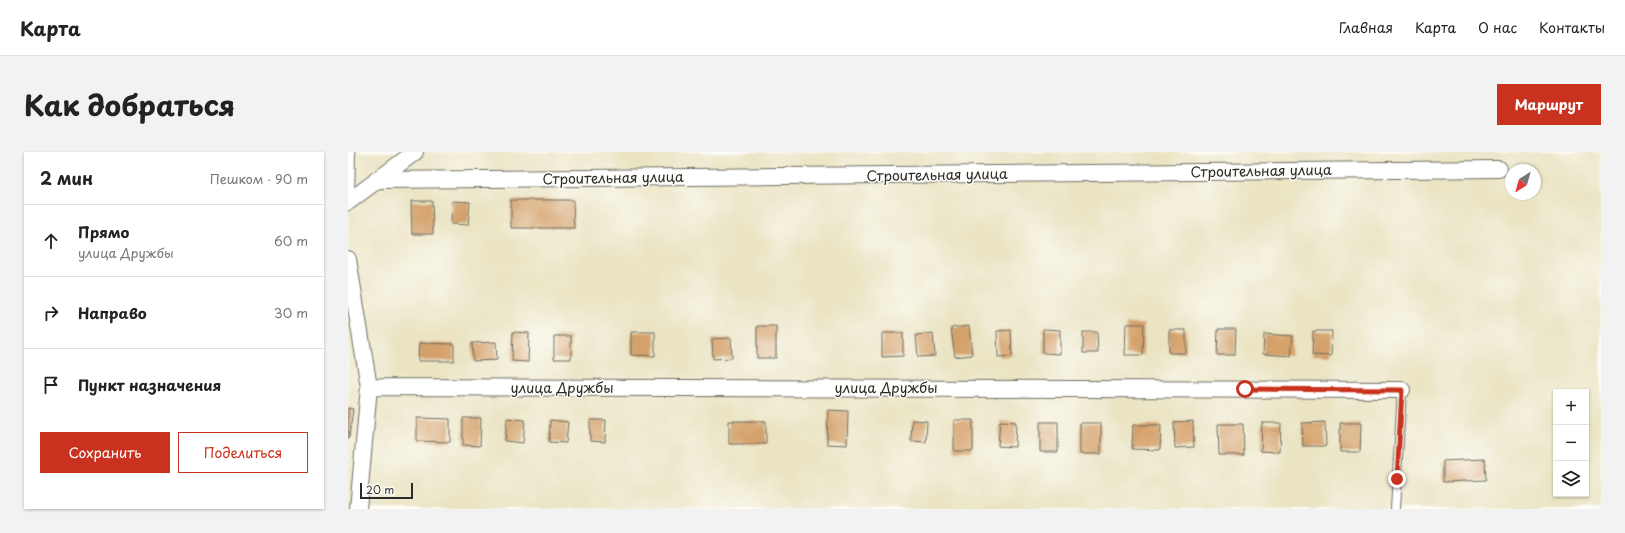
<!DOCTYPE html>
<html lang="ru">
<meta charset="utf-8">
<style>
:root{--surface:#fff;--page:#f2f2f2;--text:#222;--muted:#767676;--line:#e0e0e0;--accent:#c8321e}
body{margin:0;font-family:"Playpen Sans",sans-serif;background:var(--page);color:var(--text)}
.controls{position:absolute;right:12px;bottom:12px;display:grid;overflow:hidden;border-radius:0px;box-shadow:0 1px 3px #0004}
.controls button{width:36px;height:36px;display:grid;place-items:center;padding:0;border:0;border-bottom:1px solid var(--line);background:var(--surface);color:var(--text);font:20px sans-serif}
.compass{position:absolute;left:1157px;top:12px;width:36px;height:36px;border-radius:50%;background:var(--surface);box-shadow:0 1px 3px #0004;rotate:217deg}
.scale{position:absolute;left:12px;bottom:10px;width:53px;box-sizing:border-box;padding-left:4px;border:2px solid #2b2b2b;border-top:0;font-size:11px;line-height:14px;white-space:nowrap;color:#2b2b2b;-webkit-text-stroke:3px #fdfcf7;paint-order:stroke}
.stop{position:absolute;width:12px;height:12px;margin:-9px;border:3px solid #c8321e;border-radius:50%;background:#fff}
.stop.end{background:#c8321e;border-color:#fff;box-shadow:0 1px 4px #0008}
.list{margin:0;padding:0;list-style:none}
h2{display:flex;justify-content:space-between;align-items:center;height:52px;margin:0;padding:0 16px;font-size:17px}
h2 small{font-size:13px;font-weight:400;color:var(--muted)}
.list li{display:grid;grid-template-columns:26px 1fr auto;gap:12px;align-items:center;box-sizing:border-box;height:72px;padding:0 16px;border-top:1px solid var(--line)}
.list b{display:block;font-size:15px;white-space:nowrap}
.list p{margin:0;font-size:13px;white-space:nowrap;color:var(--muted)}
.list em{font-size:13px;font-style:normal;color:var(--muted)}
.actions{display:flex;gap:8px;padding:12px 16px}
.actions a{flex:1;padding:9px 0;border:1px solid var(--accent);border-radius:0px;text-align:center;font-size:14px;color:var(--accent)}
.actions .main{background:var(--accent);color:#fff}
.icon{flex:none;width:22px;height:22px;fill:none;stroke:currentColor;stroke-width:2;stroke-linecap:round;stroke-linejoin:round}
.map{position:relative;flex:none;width:1253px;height:357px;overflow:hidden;border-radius:0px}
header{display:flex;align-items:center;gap:24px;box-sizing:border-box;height:56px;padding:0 20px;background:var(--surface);border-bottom:1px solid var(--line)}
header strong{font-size:19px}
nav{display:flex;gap:22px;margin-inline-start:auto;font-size:14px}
.intro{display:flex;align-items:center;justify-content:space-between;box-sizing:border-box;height:96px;padding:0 24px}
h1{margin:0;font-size:28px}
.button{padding:10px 18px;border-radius:0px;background:var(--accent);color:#fff;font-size:14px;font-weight:700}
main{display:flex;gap:24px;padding:0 24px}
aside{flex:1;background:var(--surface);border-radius:0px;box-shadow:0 1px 3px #0004}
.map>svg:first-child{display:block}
</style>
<header>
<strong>Карта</strong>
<nav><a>Главная</a><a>Карта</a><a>О нас</a><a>Контакты</a></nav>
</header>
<div class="intro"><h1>Как добраться</h1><a class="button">Маршрут</a></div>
<main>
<aside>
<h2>2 мин<small>Пешком · 90 m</small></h2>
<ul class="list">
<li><svg class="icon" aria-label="ahead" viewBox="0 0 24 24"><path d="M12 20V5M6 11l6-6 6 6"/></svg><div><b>Прямо</b><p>улица Дружбы</p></div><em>60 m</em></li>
<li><svg class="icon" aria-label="right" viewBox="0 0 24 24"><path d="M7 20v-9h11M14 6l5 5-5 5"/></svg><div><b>Направо</b></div><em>30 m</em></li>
<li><svg class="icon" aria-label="arrive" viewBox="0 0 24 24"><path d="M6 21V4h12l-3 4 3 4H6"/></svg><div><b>Пункт назначения</b></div></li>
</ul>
<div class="actions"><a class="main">Сохранить</a><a>Поделиться</a></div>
</aside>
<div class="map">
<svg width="1253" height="357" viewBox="0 0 1253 357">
<rect width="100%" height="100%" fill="#fdfcf7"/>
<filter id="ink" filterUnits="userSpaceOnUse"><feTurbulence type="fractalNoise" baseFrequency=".025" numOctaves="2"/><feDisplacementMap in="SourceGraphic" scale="8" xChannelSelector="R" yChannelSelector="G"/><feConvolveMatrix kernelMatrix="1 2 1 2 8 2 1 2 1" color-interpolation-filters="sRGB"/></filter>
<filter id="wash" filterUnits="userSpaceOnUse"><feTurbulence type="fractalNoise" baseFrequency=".012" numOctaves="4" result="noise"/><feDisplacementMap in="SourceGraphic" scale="16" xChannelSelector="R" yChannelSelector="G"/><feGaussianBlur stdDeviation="0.9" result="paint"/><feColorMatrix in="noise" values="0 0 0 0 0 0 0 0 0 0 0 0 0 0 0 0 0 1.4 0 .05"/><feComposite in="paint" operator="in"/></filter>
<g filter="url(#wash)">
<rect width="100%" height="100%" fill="#eae4c3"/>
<g id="blocks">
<path fill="#d4a16a" d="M163,48h62l1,28h-63z
M63,49h21l1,33h-21z
M104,49l18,1 -2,23 -17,-1z
M778,172h18l-1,31h-18z
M409,174h19v32h-19z
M621,174l3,29 -17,2 -4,-29z
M695,177l17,1v24l-17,-1z
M870,177h18l-1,26h-18z
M663,178l1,26 -14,1 -1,-26z
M821,178h17v23h-17z
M965,179h19l-1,25 -19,-1z
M165,180l16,1 -1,29 -16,-1z
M283,180h24v24l-24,-1z
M735,180h14l1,21h-15z
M534,181h21v23l-21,1z
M585,181l2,23 -17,1 -2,-22z
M916,182l29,2 -2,20 -28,-2z
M206,184h17v23h-17z
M383,186l1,20 -19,1 -1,-20z
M148,190l1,18 -24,1 -1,-18z
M71,191l35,1v17h-36z
M0,256l5,1 -4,29h-1z
M480,258l20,1 -1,34 -20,-1z
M69,266l33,1v23l-33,-1z
M115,266h18l-1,28 -17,-1z
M159,266l18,2 -2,23 -18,-2z
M202,268l18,2 -2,21 -17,-1z
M242,268h16l-1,22 -15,-1z
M564,268l15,1 -1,21 -15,-1z
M606,268h19v31h-19z
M381,269h37v23h-37z
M652,269l16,1 -1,25 -17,-1z
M845,269l1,26 -19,1 -1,-26z
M692,270h18v30h-18z
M977,270l1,24h-23l-1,-23z
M732,271h21v31h-21z
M914,271h19l-1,29 -19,-1z
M992,271h21l-1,29h-20z
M870,272h25l1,31h-25z
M785,273h28l-1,25 -28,-1z
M1137,307l1,21 -43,2v-21z"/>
</g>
</g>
<g filter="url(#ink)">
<use href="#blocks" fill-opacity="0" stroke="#6e6c60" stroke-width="1"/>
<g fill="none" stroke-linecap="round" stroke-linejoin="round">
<g stroke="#6e6c60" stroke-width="10">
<path id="lane" d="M2,48l1,-48
M1047,357l7,-119"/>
</g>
<g stroke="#6e6c60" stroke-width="18">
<path id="street" d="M28,28l1123,-11
M0,50l67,-50
M0,107l21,128 -11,122
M21,235l1033,3"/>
</g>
<use href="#lane" stroke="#fff" stroke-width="8"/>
<use href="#street" stroke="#fff" stroke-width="16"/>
</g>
</g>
<g fill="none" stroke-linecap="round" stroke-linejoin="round" filter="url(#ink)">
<path stroke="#c8321e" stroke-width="5" d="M897,237l157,1 -5,89"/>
</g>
<g text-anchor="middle" stroke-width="3" stroke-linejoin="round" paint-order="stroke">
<g font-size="14" fill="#2b2b2b" stroke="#fdfcf7">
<text transform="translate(913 19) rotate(-1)" y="5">Строительная улица</text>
<text transform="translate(589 23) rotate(-1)" y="5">Строительная улица</text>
<text transform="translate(265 26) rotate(-1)" y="5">Строительная улица</text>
<text x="214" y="241">улица Дружбы</text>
<text x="538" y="241">улица Дружбы</text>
</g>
</g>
</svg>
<div class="controls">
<button>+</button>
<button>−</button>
<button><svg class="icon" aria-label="layers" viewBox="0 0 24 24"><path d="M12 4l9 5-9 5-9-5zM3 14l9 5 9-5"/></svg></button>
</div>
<svg class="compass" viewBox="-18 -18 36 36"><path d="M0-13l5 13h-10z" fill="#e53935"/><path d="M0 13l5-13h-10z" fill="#767676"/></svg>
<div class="scale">20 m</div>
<div class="stop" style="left:897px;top:237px"></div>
<div class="stop end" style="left:1049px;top:327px"></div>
</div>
</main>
